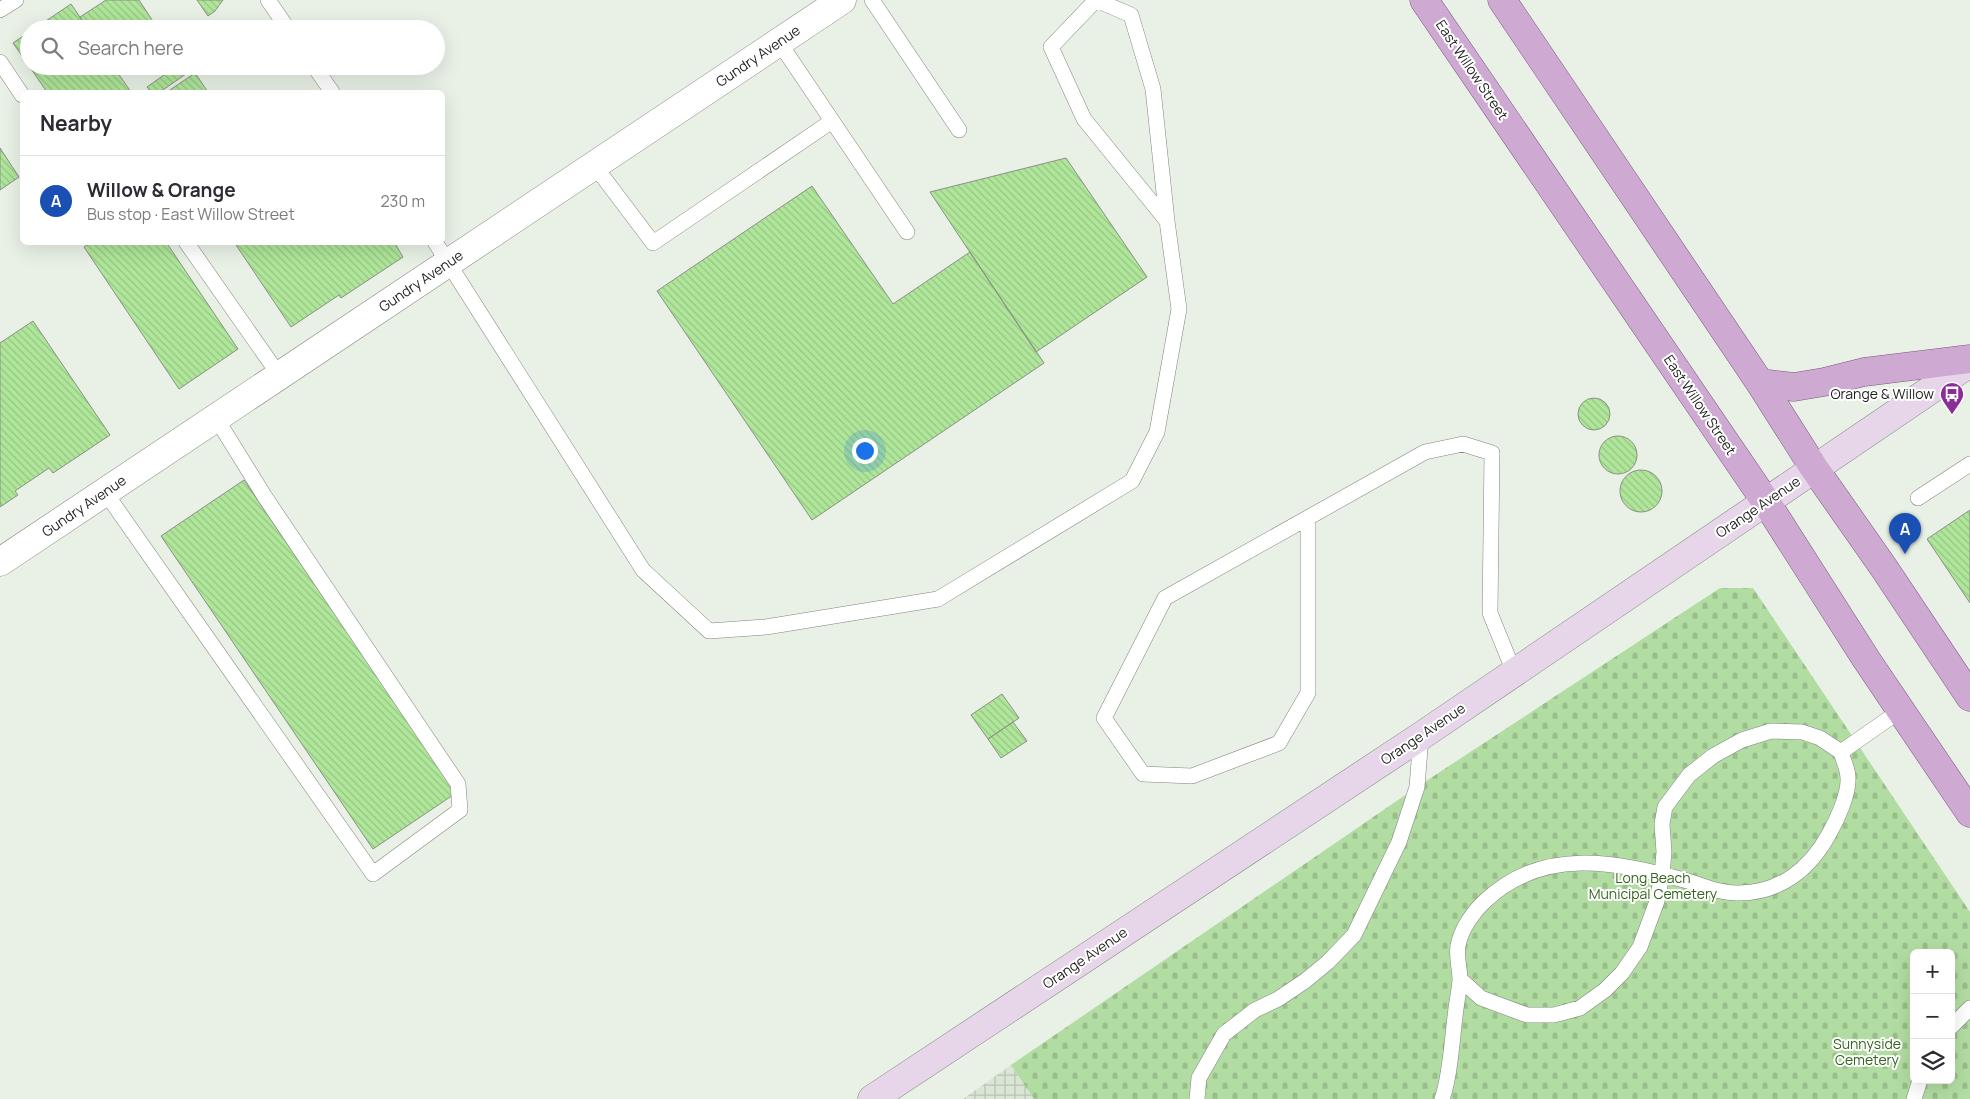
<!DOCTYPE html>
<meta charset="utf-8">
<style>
:root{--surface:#fff;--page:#f2f2f3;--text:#2b2b33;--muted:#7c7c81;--line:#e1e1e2;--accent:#0b8043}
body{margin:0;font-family:Manrope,sans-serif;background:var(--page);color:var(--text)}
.controls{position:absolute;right:15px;bottom:15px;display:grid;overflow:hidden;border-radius:8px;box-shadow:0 5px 20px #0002}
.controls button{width:45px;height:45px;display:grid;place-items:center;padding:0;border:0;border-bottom:1px solid var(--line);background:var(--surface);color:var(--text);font:25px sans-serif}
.you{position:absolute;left:864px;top:450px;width:18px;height:18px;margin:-12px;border:4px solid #fff;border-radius:50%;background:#1a73e8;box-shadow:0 0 0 8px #1a73e833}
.badge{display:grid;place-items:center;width:32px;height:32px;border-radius:50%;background:var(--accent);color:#fff;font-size:16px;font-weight:700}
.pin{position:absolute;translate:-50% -41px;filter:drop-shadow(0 1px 2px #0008)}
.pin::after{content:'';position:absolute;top:26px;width:18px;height:15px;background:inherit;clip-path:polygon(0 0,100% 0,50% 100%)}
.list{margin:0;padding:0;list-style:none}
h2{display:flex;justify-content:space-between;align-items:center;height:65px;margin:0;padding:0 20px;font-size:21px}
h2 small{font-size:16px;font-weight:400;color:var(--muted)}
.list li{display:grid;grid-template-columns:32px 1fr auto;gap:15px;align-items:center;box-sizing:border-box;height:90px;padding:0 20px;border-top:1px solid var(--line)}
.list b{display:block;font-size:19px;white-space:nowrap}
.list p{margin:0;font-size:16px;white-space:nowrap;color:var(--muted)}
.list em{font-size:16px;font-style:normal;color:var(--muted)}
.icon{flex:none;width:28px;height:28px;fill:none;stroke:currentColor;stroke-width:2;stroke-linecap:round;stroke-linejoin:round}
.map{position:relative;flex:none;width:1970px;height:1099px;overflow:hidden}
.search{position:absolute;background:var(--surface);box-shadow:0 5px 20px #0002;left:20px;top:20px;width:425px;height:55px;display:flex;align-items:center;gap:12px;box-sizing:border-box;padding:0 18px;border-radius:28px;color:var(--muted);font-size:19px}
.panel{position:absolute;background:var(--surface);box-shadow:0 5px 20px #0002;left:20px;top:90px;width:425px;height:155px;border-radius:8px}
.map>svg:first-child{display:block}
</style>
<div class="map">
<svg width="1970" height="1099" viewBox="0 0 1970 1099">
<defs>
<pattern id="industrial-grid" width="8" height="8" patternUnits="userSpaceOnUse" patternTransform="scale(1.25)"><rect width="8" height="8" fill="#d9e5d5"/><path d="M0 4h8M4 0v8" fill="none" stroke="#bac4b6"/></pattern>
<pattern id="cemetery-stones" width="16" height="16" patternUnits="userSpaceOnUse" patternTransform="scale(1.25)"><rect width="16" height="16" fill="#b2dda2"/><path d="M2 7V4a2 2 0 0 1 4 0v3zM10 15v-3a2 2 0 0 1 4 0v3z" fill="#99bd8b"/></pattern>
<pattern id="building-back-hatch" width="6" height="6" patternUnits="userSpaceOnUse" patternTransform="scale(1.25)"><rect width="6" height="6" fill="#afe69a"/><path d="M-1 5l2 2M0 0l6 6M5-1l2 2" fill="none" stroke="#96c584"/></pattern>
</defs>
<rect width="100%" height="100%" fill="#e9f1e6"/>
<path fill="url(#industrial-grid)" d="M1011,1065l23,34h-71z"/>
<path fill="url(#cemetery-stones)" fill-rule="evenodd" d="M1720,588h33l217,324v187h-936l-23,-34 406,-278zM1914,953h37v127h-37z"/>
<path fill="url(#building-back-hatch)" stroke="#8a9087" d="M106,0h33l19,29h-70l-8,-12z
M197,0h26l-8,11 -7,5z
M71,4l17,25h-54z
M29,32v34l-16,-23z
M29,66h84l18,26h-84z
M158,66h32l3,3 -33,23h-9l-4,-5 17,-12z
M195,73l13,19h-41z
M0,148l19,29 -19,13z
M1066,158l81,119 -111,75 -106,-160z
M812,186l81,118 77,-52 74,111 -232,157 -155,-229z
M92,242h74l72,107 -59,40 -95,-142z
M234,242h160l9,15 -62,41 -2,-3 -48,32z
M33,321l77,114 -57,38 -4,-5 -34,23 3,4 -18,12v-164z
M1578 414a16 16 0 1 1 32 0a16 16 0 1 1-32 0Z
M1599 455a19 19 0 1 1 38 0a19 19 0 1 1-38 0Z
M1620 491a21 21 0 1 1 42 0a21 21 0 1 1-42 0Z
M244,480l212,313 -83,56 -212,-313z
M1970,510v93l-43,-64z
M1002,694l17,24 -31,21 -17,-24z
M1013,722l14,19 -26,17 -13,-19z"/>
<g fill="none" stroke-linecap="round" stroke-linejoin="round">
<g stroke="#7f867d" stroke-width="16">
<path id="service" d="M268,0l20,29
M872,0l87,130
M0,10l16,-10
M779,42l128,190
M0,62l22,33
M314,66l18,26
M594,165l59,78 179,-122
M186,242l93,133
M435,242l208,328 66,61 57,-4 172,-28 194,-118 25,-49 22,-123 -12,-88 -83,-102 -33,-72 45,-47 35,15 22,74 14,132
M105,492l268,382 87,-64 -2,-26 -193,-287 -49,-79
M1918,498l52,-34
M1308,518v175l-29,50 -87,33 -49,-2 -39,-56 61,-120 260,-146 38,-8 29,9 -2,160 24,59
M1460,979l21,19 46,17h27l26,-7 25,-18 17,-17 18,-26 17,-46 5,-26 2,-23 -2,-28 3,-17 24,-32 24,-19 29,-16 29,-9 31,1 18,6 21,14
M1951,1027l19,-19
M1197,1099l2,-21 25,-44 31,-24 23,-11 27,-18 23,-19 26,-27 45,-93 18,-55 4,-51
M1442,1099c8,-22 10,-58 13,-82 1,-12 4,-25 5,-37 0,-11 -4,-24 -2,-34 3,-17 15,-34 27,-45 58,-55 130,-39 199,-21 18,5 37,14 55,13 41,0 71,-24 90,-59 8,-14 20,-40 19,-56 0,-9 -5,-18 -7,-26l60,-42
M1914,1099l6,-19"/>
</g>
<g stroke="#7f867d" stroke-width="29">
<path id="minor" d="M0,562l842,-562"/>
</g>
<g stroke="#7f867d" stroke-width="29">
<path id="secondary" d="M872,1099l549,-363 549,-373"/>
</g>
<g stroke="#7b5580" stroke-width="29">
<path id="primary" d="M1424,0l342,502 100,157 104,154
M1502,0l258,383 54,85 70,100 86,129
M1760,383l34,4 30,-5 40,-10 106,-13"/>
</g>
<use href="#service" stroke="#fff" stroke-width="15"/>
<use href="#minor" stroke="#fff" stroke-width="28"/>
<use href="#secondary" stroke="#e7d5e9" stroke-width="28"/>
<use href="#primary" stroke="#ceaad3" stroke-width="28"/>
</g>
<defs>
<g id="bus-pin" transform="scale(1.25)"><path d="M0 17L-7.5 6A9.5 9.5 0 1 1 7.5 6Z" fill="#8b2e98" stroke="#fff"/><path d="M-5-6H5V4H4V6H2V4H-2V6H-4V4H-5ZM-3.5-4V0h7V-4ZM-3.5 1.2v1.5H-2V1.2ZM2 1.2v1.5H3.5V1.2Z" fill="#fff"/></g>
</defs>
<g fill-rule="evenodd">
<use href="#bus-pin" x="1952" y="394"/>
</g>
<g text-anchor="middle" stroke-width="4" stroke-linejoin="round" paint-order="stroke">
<g font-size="14" fill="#1d201c" stroke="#fff">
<text transform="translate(758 56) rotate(-34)" y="5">Gundry Avenue</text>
<text transform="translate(1472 70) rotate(56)" y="5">East Willow Street</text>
<text transform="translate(421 281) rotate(-34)" y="5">Gundry Avenue</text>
<text transform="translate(1700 405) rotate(56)" y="5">East Willow Street</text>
<text transform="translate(84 506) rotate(-34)" y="5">Gundry Avenue</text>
<text transform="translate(1758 507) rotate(-34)" y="5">Orange Avenue</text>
<text transform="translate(1423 734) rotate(-34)" y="5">Orange Avenue</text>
<text transform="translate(1085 958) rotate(-34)" y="5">Orange Avenue</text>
</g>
<g font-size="14" fill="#1d201c" stroke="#fff" text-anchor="end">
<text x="1934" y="399">Orange &amp; Willow</text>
</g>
<g font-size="14" fill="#33651c" stroke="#fff">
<text x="1653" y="883">Long Beach<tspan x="1653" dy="16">Municipal Cemetery</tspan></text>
<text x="1867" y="1049">Sunnyside<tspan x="1867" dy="16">Cemetery</tspan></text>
</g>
</g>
</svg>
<div class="controls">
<button>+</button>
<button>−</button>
<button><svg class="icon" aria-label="layers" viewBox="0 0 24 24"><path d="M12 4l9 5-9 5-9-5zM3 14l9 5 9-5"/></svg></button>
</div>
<div class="you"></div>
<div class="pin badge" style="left:1905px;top:554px;background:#1a4fb4">A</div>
<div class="search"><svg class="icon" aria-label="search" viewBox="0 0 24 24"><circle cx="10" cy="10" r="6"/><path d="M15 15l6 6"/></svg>Search here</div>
<section class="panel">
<h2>Nearby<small></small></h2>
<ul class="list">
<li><span class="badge" style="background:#1a4fb4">A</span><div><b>Willow &amp; Orange</b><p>Bus stop · East Willow Street</p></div><em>230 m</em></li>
</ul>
</section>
</div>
